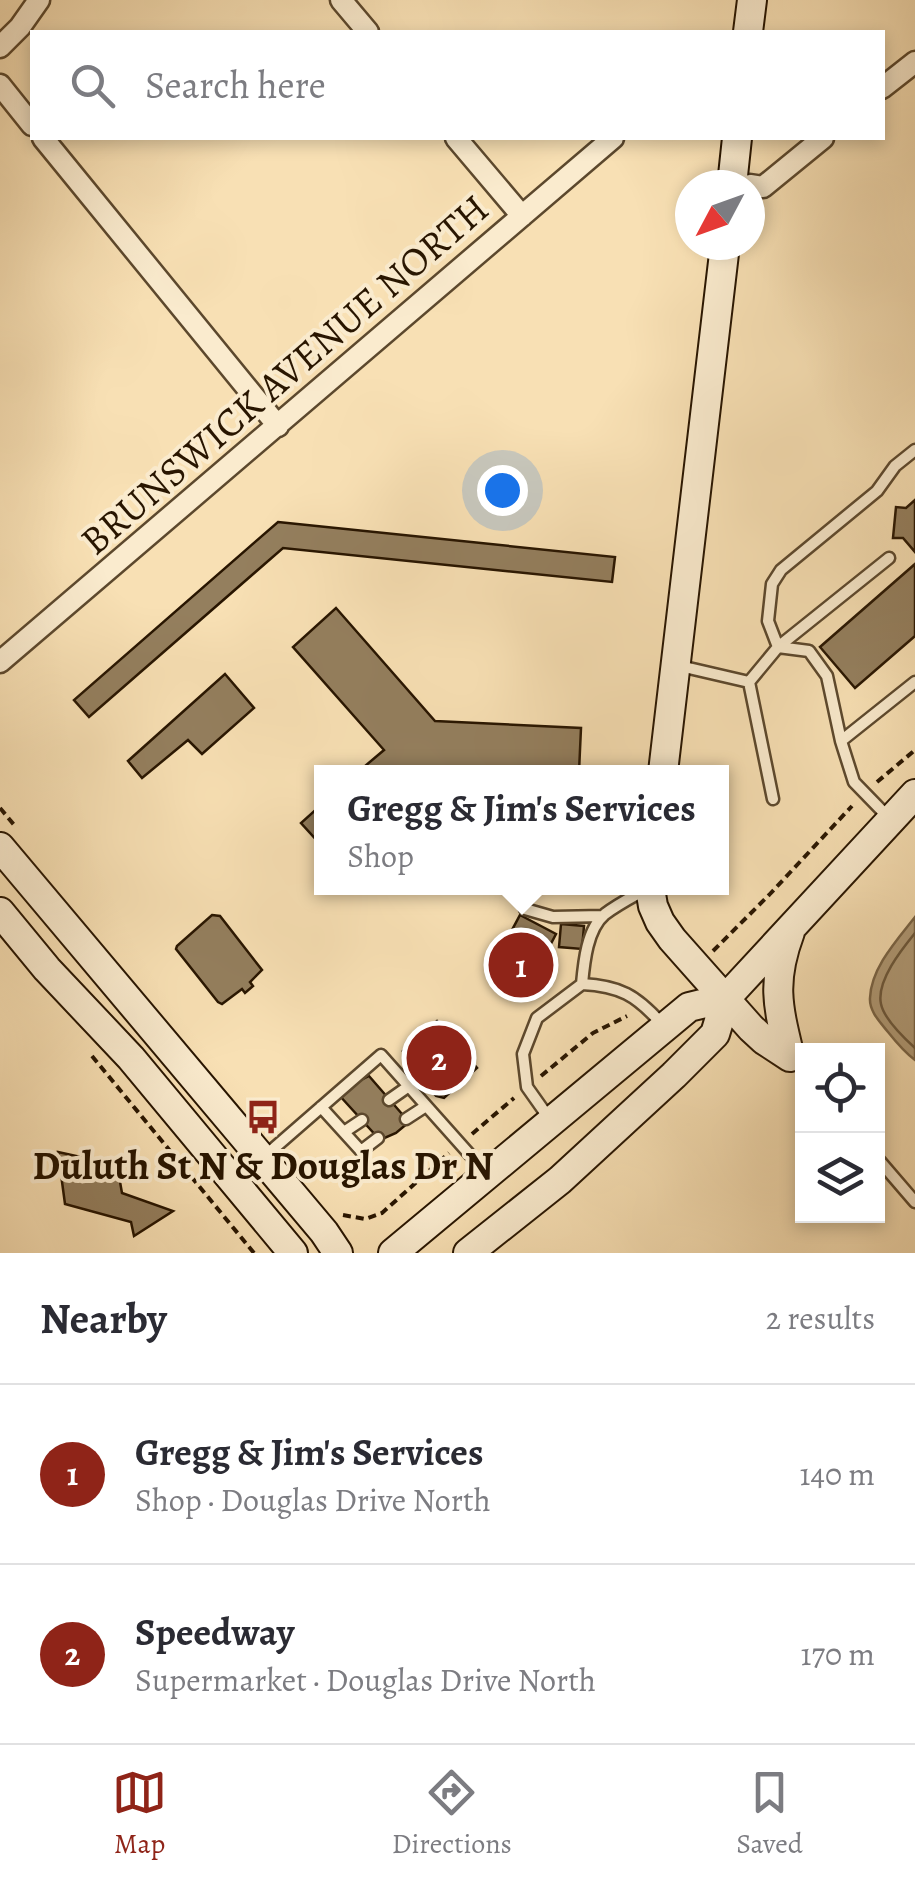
<!DOCTYPE html>
<meta charset="utf-8">
<style>
:root{--surface:#fff;--page:#f2f2f3;--text:#2b2b33;--muted:#7c7c81;--line:#e1e1e2;--accent:#8f2418}
body{margin:0;font-family:Alegreya,serif;background:var(--page);color:var(--text)}
.controls{position:absolute;right:30px;bottom:30px;display:grid;overflow:hidden;border-radius:0px;box-shadow:0 5px 15px #0003}
.controls button{width:90px;height:90px;display:grid;place-items:center;padding:0;border:0;border-bottom:2px solid var(--line);background:var(--surface);color:var(--text);font:50px sans-serif}
.compass{position:absolute;left:675px;top:170px;width:90px;height:90px;border-radius:50%;background:var(--surface);box-shadow:0 5px 15px #0003;rotate:229deg}
.you{position:absolute;left:502px;top:490px;width:35px;height:35px;margin:-25px;border:8px solid #fff;border-radius:50%;background:#1a73e8;box-shadow:0 0 0 15px #1a73e833}
.badge{display:grid;place-items:center;width:65px;height:65px;border-radius:50%;background:var(--accent);color:#fff;font-size:32px;font-weight:700}
.pin{position:absolute;translate:-50% -50%;border:5px solid #fff;box-shadow:0 2px 10px #0006}
.popup{position:absolute;left:314px;top:765px;width:415px;height:130px;box-sizing:border-box;display:grid;place-content:center;border-radius:0px;background:var(--surface);filter:drop-shadow(0 2px 8px #0005);font-size:32px;white-space:nowrap;color:var(--muted)}
.popup b{font-size:38px;color:var(--text)}
.popup::after{content:'';position:absolute;left:50%;top:100%;margin-left:-20px;border:20px solid transparent;border-top-color:var(--surface)}
.list{margin:0;padding:0;list-style:none}
h2{display:flex;justify-content:space-between;align-items:center;height:130px;margin:0;padding:0 40px;font-size:42px}
h2 small{font-size:32px;font-weight:400;color:var(--muted)}
.list li{display:grid;grid-template-columns:65px 1fr auto;gap:30px;align-items:center;box-sizing:border-box;height:180px;padding:0 40px;border-top:2px solid var(--line)}
.list b{display:block;font-size:38px;white-space:nowrap}
.list p{margin:0;font-size:32px;white-space:nowrap;color:var(--muted)}
.list em{font-size:32px;font-style:normal;color:var(--muted)}
.icon{flex:none;width:55px;height:55px;fill:none;stroke:currentColor;stroke-width:2;stroke-linecap:round;stroke-linejoin:round}
.map{position:relative;flex:none;width:915px;height:1253px;overflow:hidden}
.search{position:absolute;background:var(--surface);box-shadow:0 5px 15px #0003;left:30px;right:30px;top:30px;height:110px;display:flex;align-items:center;gap:25px;box-sizing:border-box;padding:0 35px;border-radius:0px;color:var(--muted);font-size:38px}
.sheet{height:490px;background:var(--surface)}
nav{display:flex;justify-content:space-around;align-items:center;box-sizing:border-box;height:140px;border-top:2px solid var(--line);background:var(--surface);font-size:28px;color:var(--muted)}
nav a{display:grid;justify-items:center;gap:5px}
nav .on{color:var(--accent)}
.map>svg:first-child{display:block}
</style>
<div class="map">
<svg width="915" height="1253" viewBox="0 0 915 1253">
<rect width="100%" height="100%" fill="#f8e0b4"/>
<filter id="stains"><feTurbulence type="fractalNoise" baseFrequency=".002" numOctaves="4"/><feColorMatrix values="0 0 0 0 .2 0 0 0 0 .09 0 0 0 0 .02 0 0 0 .5 -.17"/></filter>
<radialGradient id="worn" r=".72"><stop offset=".6" stop-color="#630" stop-opacity="0"/><stop offset="1" stop-color="#630" stop-opacity=".3"/></radialGradient>
<path fill="#b19b77" stroke="#7a6547" stroke-width="2.5" d="M915,917v143c-11,-8 -19,-18 -27,-28 -8,-10 -19,-21 -18,-34 1,-30 27,-58 45,-81z"/>
<g fill="none" stroke-linecap="round" stroke-linejoin="round">
<path stroke="#6c583c" stroke-width="2.5" d="M915,933c-13,16 -39,48 -34,71 3,15 23,34 34,44"/>
</g>
<path fill="#947f5e" stroke="#281500" stroke-width="2.5" d="M915,500v52l-12,-14h-10l3,-31 10,1z
M278,522l337,35 -3,25 -329,-34 -194,169 -15,-17z
M915,564v72l-60,52 -35,-41z
M336,608l99,113 146,7 -2,44h-221l26,-22 -91,-103z
M225,674l29,34 -52,46 -14,-14 -46,38 -14,-17z
M321,805v40l-20,-22z
M212,915l8,1 42,54 -12,12 3,4 -8,7 -3,-4 -20,15 -4,-2 -42,-53 1,-3z
M520,915l36,19 -33,63 -31,-16 18,-33 -6,-3z
M561,924l23,2 -2,23 -23,-2z
M437,1021l40,47 -33,30 -8,-2 -23,-26 2,-5 -12,-14z
M369,1076l40,46 -13,11 -16,7 -41,-45 14,-11z
M58,1152l59,13 5,28 51,18 -39,25 -3,-14 -66,-18z"/>
<g fill="none" stroke-linecap="round" stroke-linejoin="round">
<g stroke="#5c482d" stroke-width="15">
<path id="lane" d="M680,666l69,16 24,117
M749,682l29,-35 111,-89
M841,741l74,-59
M889,818l-35,-36 -13,-41 -14,-65 -18,-25 -31,-4 -10,-26 4,-37 9,-14 96,-79 18,-25 20,-16
M525,909l28,8 49,-1
M582,984c2,-22 5,-55 23,-70 13,-10 29,-18 43,-26
M389,1100l20,-14
M321,1107l40,44 17,-13
M406,1119l20,-13
M551,1121l-24,-34 -4,-33 14,-36 45,-34c38,2 54,11 80,40
M344,1132l18,-12
M265,1156l116,-101 106,119
M878,1159l37,43"/>
</g>
<g stroke="#5c482d" stroke-width="25">
<path id="street" d="M341,0l27,32
M0,47l20,-20 19,-27
M0,85l32,40
M882,88l33,-26
M43,138l235,288
M456,138l66,78
M750,185l13,2 60,-49
M0,662l613,-524"/>
</g>
<g stroke="#281500" stroke-width="32">
<path id="secondary" d="M748,32l4,-32
M732,185l5,-47
M663,772l62,-527
M0,847l324,385 14,21
M650,888l3,18 7,16 12,17 79,89 13,12 26,17
M0,912l47,57 84,89 162,195
M790,932c-19,51 -12,75 0,125
M393,1253l296,-246 37,-9
M468,1253l92,-73 114,-105 41,-41 11,-36 189,-204"/>
</g>
<path stroke="#281500" stroke-width="4" stroke-dasharray="8 5" stroke-linecap="butt" d="M877,782l38,-32
M0,808l15,18
M713,951l56,-56 83,-89
M92,1056l162,197
M541,1076l52,-43 34,-17
M472,1134l42,-36
M343,1215l22,4 17,-6 67,-60"/>
<use href="#lane" stroke="#faebce" stroke-width="10"/>
<use href="#street" stroke="#faebce" stroke-width="20"/>
<use href="#secondary" stroke="#faebce" stroke-width="28"/>
</g>
<defs>
<g id="bus-bare" transform="scale(2.7)"><path d="M-5-6H5V4H4V6H2V4H-2V6H-4V4H-5ZM-3.5-4V0h7V-4ZM-3.5 1.2v1.5H-2V1.2ZM2 1.2v1.5H3.5V1.2Z" fill="#8f2418" stroke="#faebce" stroke-width="2.5" paint-order="stroke"/></g>
</defs>
<g fill-rule="evenodd">
<use href="#bus-bare" x="263" y="1117"/>
</g>
<g text-anchor="middle" stroke-width="8" stroke-linejoin="round" paint-order="stroke">
<g font-size="40" fill="#281500" stroke="#faebce">
<text transform="translate(284 374) rotate(-41)" y="14">BRUNSWICK AVENUE NORTH</text>
</g>
<g font-size="40" font-weight="bold" fill="#281500" stroke="#faebce">
<text x="263" y="1179">Duluth St N &amp; Douglas Dr N</text>
</g>
</g>
<rect width="100%" height="100%" filter="url(#stains)"/>
<rect width="100%" height="100%" fill="url(#worn)"/>
</svg>
<div class="controls">
<button><svg class="icon" aria-label="locate" viewBox="0 0 24 24"><circle cx="12" cy="12" r="6"/><path d="M12 2v4M12 18v4M2 12h4M18 12h4"/></svg></button>
<button><svg class="icon" aria-label="layers" viewBox="0 0 24 24"><path d="M12 4l9 5-9 5-9-5zM3 14l9 5 9-5"/></svg></button>
</div>
<svg class="compass" viewBox="-18 -18 36 36"><path d="M0-13l5 13h-10z" fill="#e53935"/><path d="M0 13l5-13h-10z" fill="#7c7c81"/></svg>
<div class="you"></div>
<div class="pin badge" style="left:521px;top:965px">1</div>
<div class="popup"><b>Gregg &amp; Jim's Services</b>Shop</div>
<div class="pin badge" style="left:439px;top:1058px">2</div>
<div class="search"><svg class="icon" aria-label="search" viewBox="0 0 24 24"><circle cx="10" cy="10" r="6"/><path d="M15 15l6 6"/></svg>Search here</div>
</div>
<section class="sheet">
<h2>Nearby<small>2 results</small></h2>
<ul class="list">
<li><span class="badge">1</span><div><b>Gregg &amp; Jim's Services</b><p>Shop · Douglas Drive North</p></div><em>140 m</em></li>
<li><span class="badge">2</span><div><b>Speedway</b><p>Supermarket · Douglas Drive North</p></div><em>170 m</em></li>
</ul>
</section>
<nav>
<a class="on"><svg class="icon" aria-label="map" viewBox="0 0 24 24"><path d="M3 6l6-2 6 2 6-2v14l-6 2-6-2-6 2zM9 4v14M15 6v14"/></svg>Map</a>
<a><svg class="icon" aria-label="directions" viewBox="0 0 24 24"><path d="M12 3l9 9-9 9-9-9zM9 14v-3h6M13 9l2 2-2 2"/></svg>Directions</a>
<a><svg class="icon" aria-label="saved" viewBox="0 0 24 24"><path d="M7 4h10v16l-5-4-5 4z"/></svg>Saved</a>
</nav>
